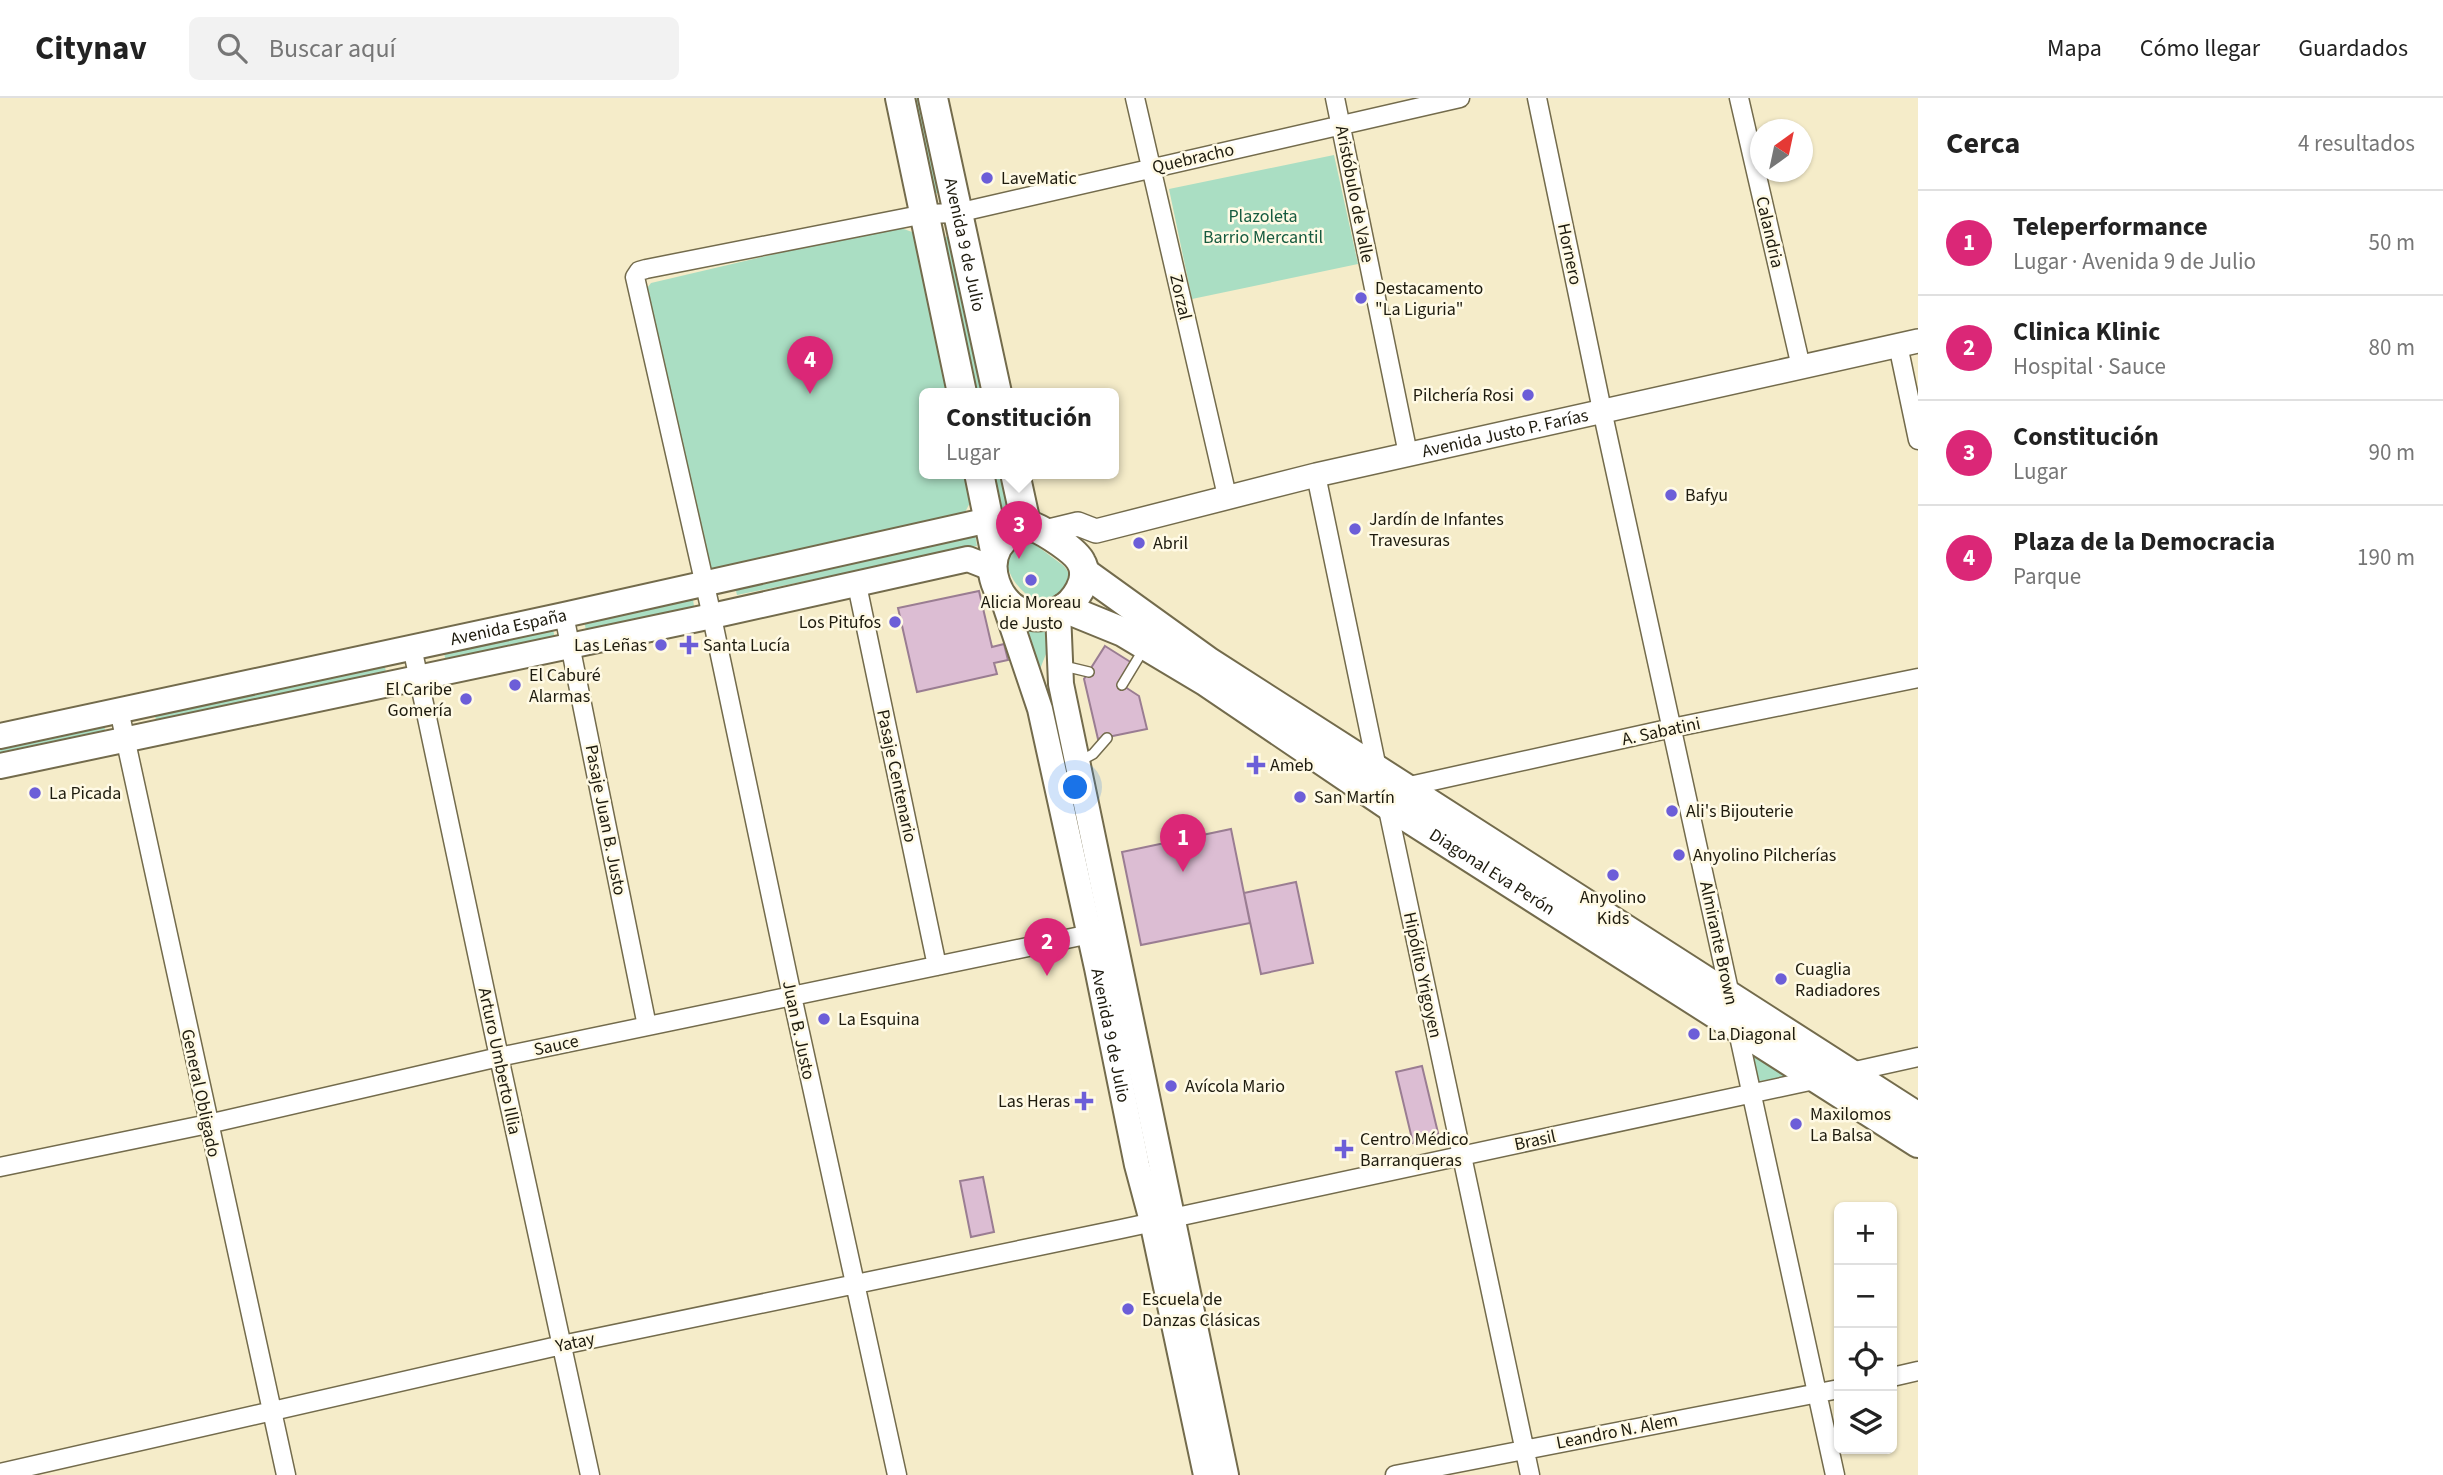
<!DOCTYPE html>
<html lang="es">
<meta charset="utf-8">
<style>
:root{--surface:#fff;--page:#f2f2f2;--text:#222;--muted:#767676;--line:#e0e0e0;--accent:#db2777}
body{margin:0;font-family:"Source Sans 3",sans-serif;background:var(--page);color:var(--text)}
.controls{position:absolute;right:21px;bottom:21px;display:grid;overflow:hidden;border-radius:10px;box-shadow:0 2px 5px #0004}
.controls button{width:63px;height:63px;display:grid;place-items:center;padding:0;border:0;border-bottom:2px solid var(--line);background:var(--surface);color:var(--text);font:35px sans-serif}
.compass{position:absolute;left:1750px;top:21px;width:63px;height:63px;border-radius:50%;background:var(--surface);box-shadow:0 2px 5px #0004;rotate:33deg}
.you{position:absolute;left:1076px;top:690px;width:24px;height:24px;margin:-18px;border:5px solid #fff;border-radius:50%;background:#1a73e8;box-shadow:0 0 0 10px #1a73e833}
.badge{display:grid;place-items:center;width:46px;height:46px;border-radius:50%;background:var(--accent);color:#fff;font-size:23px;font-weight:700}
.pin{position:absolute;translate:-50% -58px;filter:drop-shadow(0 2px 4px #0008)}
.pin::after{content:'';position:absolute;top:37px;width:24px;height:21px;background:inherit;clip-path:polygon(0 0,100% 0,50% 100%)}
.popup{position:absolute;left:919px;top:290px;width:200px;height:91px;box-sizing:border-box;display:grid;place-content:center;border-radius:10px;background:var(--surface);filter:drop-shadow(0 2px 5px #0005);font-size:23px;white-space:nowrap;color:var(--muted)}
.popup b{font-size:26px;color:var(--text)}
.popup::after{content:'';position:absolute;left:50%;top:100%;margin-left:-14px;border:14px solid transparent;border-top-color:var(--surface)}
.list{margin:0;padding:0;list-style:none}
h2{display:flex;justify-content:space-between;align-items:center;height:91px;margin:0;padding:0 28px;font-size:30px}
h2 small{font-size:23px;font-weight:400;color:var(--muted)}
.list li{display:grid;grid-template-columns:46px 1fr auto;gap:21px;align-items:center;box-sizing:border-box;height:105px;padding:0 28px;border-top:2px solid var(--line)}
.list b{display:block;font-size:26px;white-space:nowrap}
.list p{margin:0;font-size:23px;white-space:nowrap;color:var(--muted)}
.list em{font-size:23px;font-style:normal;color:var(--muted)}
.icon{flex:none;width:38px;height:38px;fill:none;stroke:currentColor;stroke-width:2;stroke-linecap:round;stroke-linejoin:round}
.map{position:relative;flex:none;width:1918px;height:1377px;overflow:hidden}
header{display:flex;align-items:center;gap:42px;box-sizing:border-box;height:98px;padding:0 35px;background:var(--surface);border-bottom:2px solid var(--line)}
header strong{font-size:33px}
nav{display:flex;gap:38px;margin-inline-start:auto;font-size:24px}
.search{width:490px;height:63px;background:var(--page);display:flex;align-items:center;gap:18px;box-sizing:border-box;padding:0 24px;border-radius:10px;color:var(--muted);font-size:26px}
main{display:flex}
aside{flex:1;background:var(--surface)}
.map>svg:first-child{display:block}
</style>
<header>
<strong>Citynav</strong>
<div class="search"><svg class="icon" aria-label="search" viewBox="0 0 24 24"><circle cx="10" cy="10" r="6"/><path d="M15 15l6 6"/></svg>Buscar aquí</div>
<nav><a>Mapa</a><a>Cómo llegar</a><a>Guardados</a></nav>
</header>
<main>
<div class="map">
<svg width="1918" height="1377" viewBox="0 0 1918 1377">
<rect width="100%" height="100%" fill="#f5ecc9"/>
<path fill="#aadec3" d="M913,0h11l20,93 -10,3z
M1334,57l24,109 -166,35 -23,-110z
M895,128l23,8 34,159h-27v80h45l4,22 -13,25 -251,52 -66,-280 7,-9z
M955,137l32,158h-11l-31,-156z
M992,375h11l8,42 -10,1z
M975,436l2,12 -240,49 -3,-12z
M1033,445l31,23 7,10 -6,21 -26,7c-18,-12 -31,-25 -33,-47l12,-13z
M692,495l2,13 -108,24 -3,-13z
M552,527l3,13 -109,24 -3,-13z
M1030,530l23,3 1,3 -14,35 -12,-39z
M384,565l3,13 -229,53 -3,-13z
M103,623l3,13 -106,23v-14z
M1750,954l40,18 -3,9 -29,2z"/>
<path fill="#dcbdd3" stroke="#9a7d92" stroke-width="2" d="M979,493l13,56 12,-3 4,16 -14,3 3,11 -80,18 -19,-84z
M1105,548l27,17 -13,20 20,13 8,33 -49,10 -14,-60z
M1231,731l19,94 -109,22 -19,-93z
M1296,784l17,81 -52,11 -17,-81z
M1422,968l17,71 -26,6 -17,-71z
M983,1079l11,55 -23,5 -11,-56z"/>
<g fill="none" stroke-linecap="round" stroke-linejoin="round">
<g stroke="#736b4c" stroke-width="12">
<path id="service" d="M1064,568l25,6
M1122,587l23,-38
M1080,663l13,-7 14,-16"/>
</g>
<g stroke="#736b4c" stroke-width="21">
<path id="minor" d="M1135,0l92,398
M1335,0l73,356
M1537,0l65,312 233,1065
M1739,0l62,269
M1898,247l20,95
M1316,377l62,298
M857,487l80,381
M564,517l83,411
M412,549l87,410 91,418
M119,612l167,765
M1405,689l267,-59 246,-50
M1386,702l144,675
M1846,975l72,-16
M0,1069l208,-43 291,-67 601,-125
M1892,1279l26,-6
M0,1375l562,-128 559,-116 698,-150
M897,1377l-105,-479 -83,-393 -74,-326 4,-6 7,-2 279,-55 32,-1 503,-115
M1395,1377l444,-86"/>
</g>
<g stroke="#736b4c" stroke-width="26">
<g id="tertiary">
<path id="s1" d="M1045,434l33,-8 18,7 220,-56 602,-134"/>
</g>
</g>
<g stroke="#736b4c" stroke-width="28">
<g id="secondary">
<path id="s2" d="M1003,501l37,110 57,259 40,197 15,56 54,254"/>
<path d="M1058,514l3,72 165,791"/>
<path id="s3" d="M0,638l564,-121 425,-95 18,8"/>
<path d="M0,668l712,-150 256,-57 23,9"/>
</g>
</g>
<g stroke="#736b4c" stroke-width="32">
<g id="primary">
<path d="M900,0l62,295"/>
<path id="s4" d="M933,0l64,295"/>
<path d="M979,375l16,78"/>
<path d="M1015,375l12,55"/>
<path d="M1034,429c12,5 42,24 47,35 10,17 -6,41 -22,49 -60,30 -101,-77 -25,-84z"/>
<path d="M1084,474l125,90 709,455"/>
<path id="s5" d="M1064,510l59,24 82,49 183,124 530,338"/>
</g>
</g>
<use href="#service" stroke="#fff" stroke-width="9"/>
<use href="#minor" stroke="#fff" stroke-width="18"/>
<use href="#tertiary" stroke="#fff" stroke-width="23"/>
<use href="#secondary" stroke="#fff" stroke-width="24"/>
<use href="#primary" stroke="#fff" stroke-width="28"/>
</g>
<g fill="#6c5ed8" stroke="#fffae5" stroke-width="2.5">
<circle cx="987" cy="80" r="7"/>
<circle cx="1361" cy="200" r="7"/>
<circle cx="1528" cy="297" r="7"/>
<circle cx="1671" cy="397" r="7"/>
<circle cx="1355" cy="431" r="7"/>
<circle cx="1139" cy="445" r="7"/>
<circle cx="1031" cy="482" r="7"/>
<circle cx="895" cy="524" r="7"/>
<circle cx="661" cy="547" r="7"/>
<path d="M685.5 536.5h7v7h7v7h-7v7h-7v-7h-7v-7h7z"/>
<circle cx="515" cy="587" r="7"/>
<circle cx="466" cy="601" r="7"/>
<path d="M1252.5 656.5h7v7h7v7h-7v7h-7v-7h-7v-7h7z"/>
<circle cx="35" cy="695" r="7"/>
<circle cx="1300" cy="699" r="7"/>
<circle cx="1672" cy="713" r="7"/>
<circle cx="1679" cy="757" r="7"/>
<circle cx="1613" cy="777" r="7"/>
<circle cx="1781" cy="881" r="7"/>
<circle cx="824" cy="921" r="7"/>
<circle cx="1694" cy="936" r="7"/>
<circle cx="1171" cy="988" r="7"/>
<path d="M1080.5 992.5h7v7h7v7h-7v7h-7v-7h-7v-7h7z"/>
<circle cx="1796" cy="1026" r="7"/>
<path d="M1340.5 1040.5h7v7h7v7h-7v7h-7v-7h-7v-7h7z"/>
<circle cx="1128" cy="1211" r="7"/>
</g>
<g text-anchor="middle" stroke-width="5" stroke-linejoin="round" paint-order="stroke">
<g font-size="18" fill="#1e1b0e" stroke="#fffae5">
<text transform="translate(1193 60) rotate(-13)" y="6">Quebracho</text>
<text transform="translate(1355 96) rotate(79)" y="6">Aristóbulo de Valle</text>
<text transform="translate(1770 134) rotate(77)" y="6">Calandria</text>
<text dy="6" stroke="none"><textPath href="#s4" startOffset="150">Avenida 9 de Julio</textPath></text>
<text transform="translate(1570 156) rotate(78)" y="6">Hornero</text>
<text transform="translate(1181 199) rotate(77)" y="6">Zorzal</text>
<text dy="6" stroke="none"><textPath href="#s1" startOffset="474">Avenida Justo P. Farías</textPath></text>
<text dy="6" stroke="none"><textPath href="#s3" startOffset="520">Avenida España</textPath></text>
<text transform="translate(1661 633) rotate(-12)" y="6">A. Sabatini</text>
<text transform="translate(897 678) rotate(78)" y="6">Pasaje Centenario</text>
<text transform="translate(606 722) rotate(79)" y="6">Pasaje Juan B. Justo</text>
<text dy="6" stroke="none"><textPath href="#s5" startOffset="504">Diagonal Eva Perón</textPath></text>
<text transform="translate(1719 845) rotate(78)" y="6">Almirante Brown</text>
<text transform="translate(1423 877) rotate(78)" y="6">Hipólito Yrigoyen</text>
<text transform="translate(799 932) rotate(78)" y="6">Juan B. Justo</text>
<text dy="6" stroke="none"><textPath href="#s2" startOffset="450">Avenida 9 de Julio</textPath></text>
<text transform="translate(556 947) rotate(-12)" y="6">Sauce</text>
<text transform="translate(500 963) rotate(78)" y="6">Arturo Umberto Illia</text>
<text transform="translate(201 995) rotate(78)" y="6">General Obligado</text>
<text transform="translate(1535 1042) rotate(-12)" y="6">Brasil</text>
<text transform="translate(575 1244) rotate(-12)" y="6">Yatay</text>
<text transform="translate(1617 1333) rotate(-11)" y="6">Leandro N. Alem</text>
</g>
<g font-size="18" fill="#1e1b0e" stroke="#fffae5" text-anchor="start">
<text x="1001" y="86">LaveMatic</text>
<text x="1375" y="196">Destacamento<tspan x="1375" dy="21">"La Liguria"</tspan></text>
<text x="1514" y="303" text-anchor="end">Pilchería Rosi</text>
<text x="1685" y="403">Bafyu</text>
<text x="1369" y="427">Jardín de Infantes<tspan x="1369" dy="21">Travesuras</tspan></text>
<text x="1153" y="451">Abril</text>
<text x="1031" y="510" text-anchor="middle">Alicia Moreau<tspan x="1031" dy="21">de Justo</tspan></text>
<text x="881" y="530" text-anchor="end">Los Pitufos</text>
<text x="647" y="553" text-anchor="end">Las Leñas</text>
<text x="703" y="553">Santa Lucía</text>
<text x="529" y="583">El Caburé<tspan x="529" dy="21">Alarmas</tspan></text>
<text x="452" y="597" text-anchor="end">El Caribe<tspan x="452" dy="21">Gomería</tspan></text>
<text x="1270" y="673">Ameb</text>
<text x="49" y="701">La Picada</text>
<text x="1314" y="705">San Martín</text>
<text x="1686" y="719">Ali's Bijouterie</text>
<text x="1693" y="763">Anyolino Pilcherías</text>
<text x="1613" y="805" text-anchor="middle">Anyolino<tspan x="1613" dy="21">Kids</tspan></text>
<text x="1795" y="877">Cuaglia<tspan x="1795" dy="21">Radiadores</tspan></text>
<text x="838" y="927">La Esquina</text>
<text x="1708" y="942">La Diagonal</text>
<text x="1185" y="994">Avícola Mario</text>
<text x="1070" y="1009" text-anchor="end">Las Heras</text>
<text x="1810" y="1022">Maxilomos<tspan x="1810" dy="21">La Balsa</tspan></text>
<text x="1360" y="1047">Centro Médico<tspan x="1360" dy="21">Barranqueras</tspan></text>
<text x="1142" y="1207">Escuela de<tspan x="1142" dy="21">Danzas Clásicas</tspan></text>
</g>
<g font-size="18" fill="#165b3f" stroke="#fffae5">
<text x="1263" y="124">Plazoleta<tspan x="1263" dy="21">Barrio Mercantil</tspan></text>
</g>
</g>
</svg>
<div class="controls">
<button>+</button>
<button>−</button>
<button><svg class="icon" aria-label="locate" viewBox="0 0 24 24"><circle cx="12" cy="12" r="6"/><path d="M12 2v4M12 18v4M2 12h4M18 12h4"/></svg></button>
<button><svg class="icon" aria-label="layers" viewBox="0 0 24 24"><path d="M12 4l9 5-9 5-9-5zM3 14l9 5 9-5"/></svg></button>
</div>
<svg class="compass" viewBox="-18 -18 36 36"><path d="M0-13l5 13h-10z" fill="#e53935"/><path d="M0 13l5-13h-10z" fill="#767676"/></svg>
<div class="you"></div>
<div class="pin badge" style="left:1183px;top:774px">1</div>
<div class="pin badge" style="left:1047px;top:878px">2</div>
<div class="pin badge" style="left:1019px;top:461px">3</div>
<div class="popup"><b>Constitución</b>Lugar</div>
<div class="pin badge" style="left:810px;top:296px">4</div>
</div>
<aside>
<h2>Cerca<small>4 resultados</small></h2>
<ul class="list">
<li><span class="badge">1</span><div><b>Teleperformance</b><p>Lugar · Avenida 9 de Julio</p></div><em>50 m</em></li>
<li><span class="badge">2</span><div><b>Clinica Klinic</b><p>Hospital · Sauce</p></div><em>80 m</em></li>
<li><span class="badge">3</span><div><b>Constitución</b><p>Lugar</p></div><em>90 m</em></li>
<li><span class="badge">4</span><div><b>Plaza de la Democracia</b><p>Parque</p></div><em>190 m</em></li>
</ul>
</aside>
</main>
